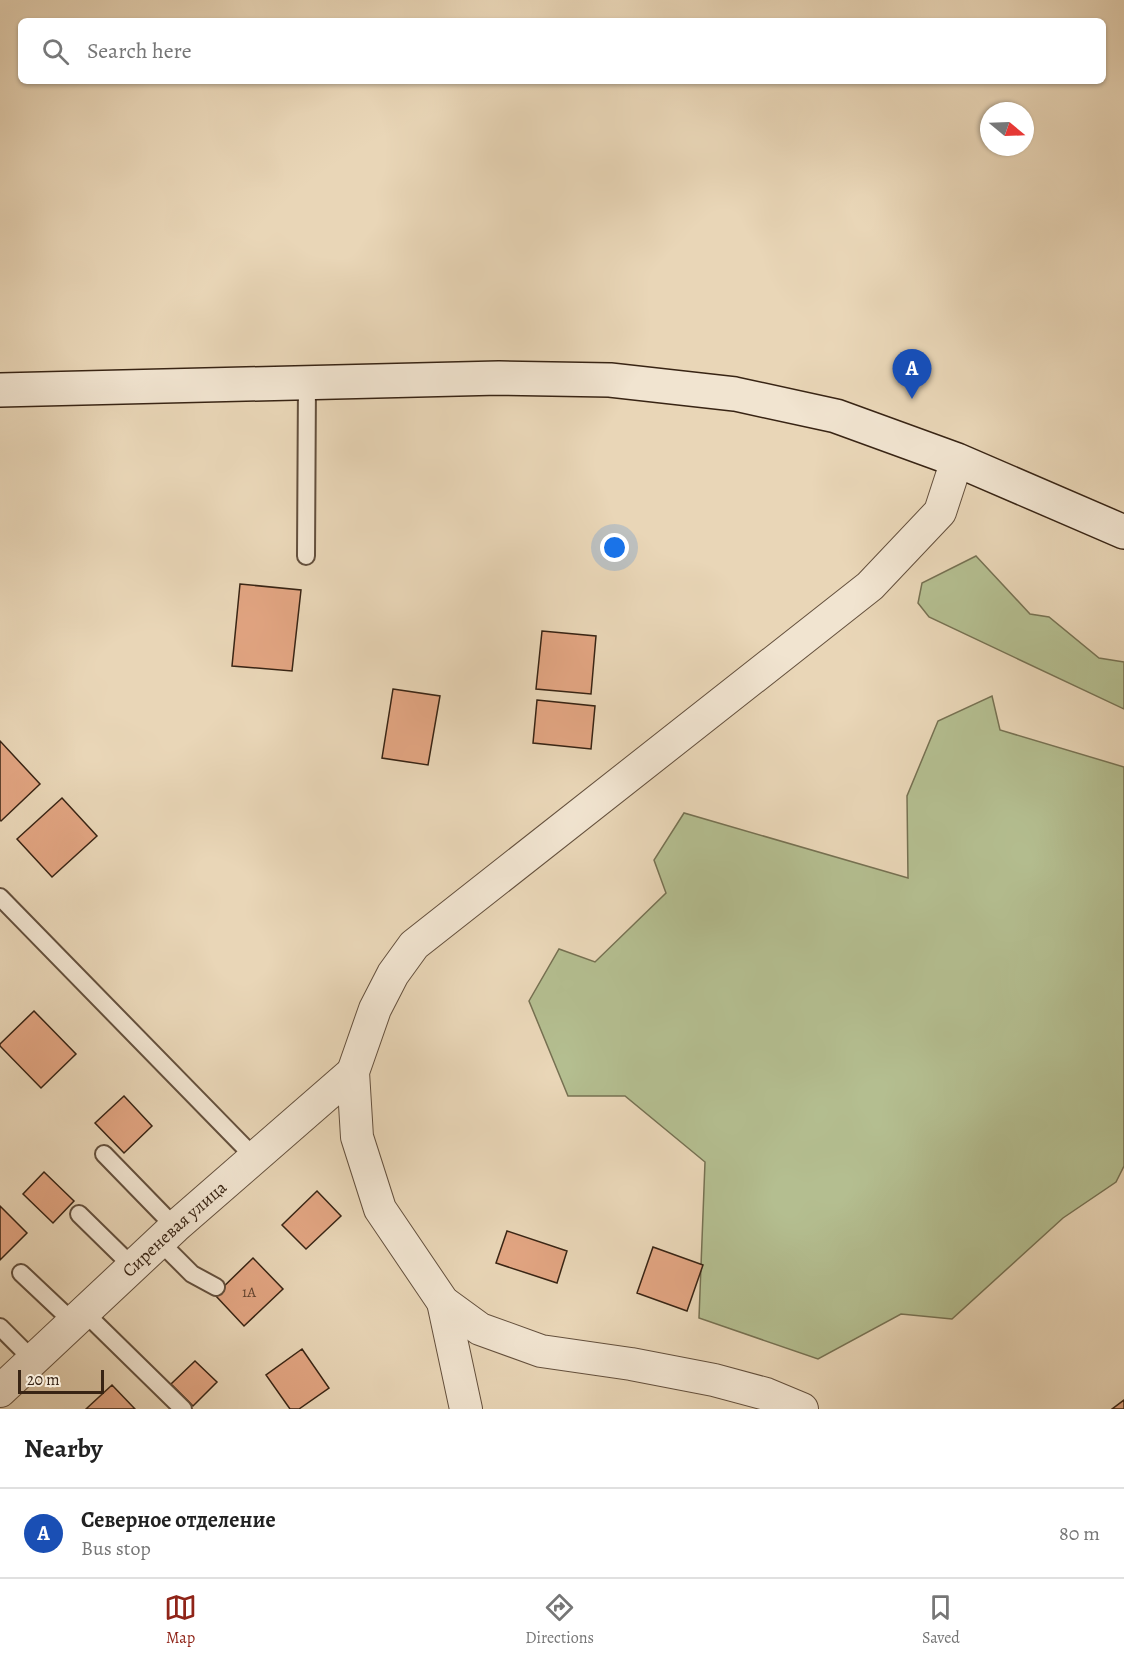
<!DOCTYPE html>
<meta charset="utf-8">
<style>
:root{--surface:#fff;--page:#f6f6f6;--text:#222;--muted:#767676;--line:#e0e0e0;--accent:#8f2418}
body{margin:0;font-family:Alegreya,serif;background:var(--page);color:var(--text)}
.compass{position:absolute;left:980px;top:102px;width:54px;height:54px;border-radius:50%;background:var(--surface);box-shadow:0 2px 4px #0004;rotate:109deg}
.scale{position:absolute;left:18px;bottom:15px;width:86px;box-sizing:border-box;padding-left:6px;border:3px solid #382414;border-top:0;font-size:16px;line-height:21px;white-space:nowrap;color:#382414;-webkit-text-stroke:4px #f1e4d0;paint-order:stroke}
.you{position:absolute;left:615px;top:548px;width:21px;height:21px;margin:-15px;border:4px solid #fff;border-radius:50%;background:#1a73e8;box-shadow:0 0 0 9px #1a73e833}
.badge{display:grid;place-items:center;width:39px;height:39px;border-radius:50%;background:var(--accent);color:#fff;font-size:20px;font-weight:700}
.pin{position:absolute;translate:-50% -50px;filter:drop-shadow(0 2px 3px #0008)}
.pin::after{content:'';position:absolute;top:32px;width:21px;height:18px;background:inherit;clip-path:polygon(0 0,100% 0,50% 100%)}
.list{margin:0;padding:0;list-style:none}
h2{display:flex;justify-content:space-between;align-items:center;height:78px;margin:0;padding:0 24px;font-size:26px}
h2 small{font-size:20px;font-weight:400;color:var(--muted)}
.list li{display:grid;grid-template-columns:39px 1fr auto;gap:18px;align-items:center;box-sizing:border-box;height:90px;padding:0 24px;border-top:2px solid var(--line)}
.list b{display:block;font-size:22px;white-space:nowrap}
.list p{margin:0;font-size:20px;white-space:nowrap;color:var(--muted)}
.list em{font-size:20px;font-style:normal;color:var(--muted)}
.icon{flex:none;width:33px;height:33px;fill:none;stroke:currentColor;stroke-width:2;stroke-linecap:round;stroke-linejoin:round}
.map{position:relative;flex:none;width:1124px;height:1409px;overflow:hidden}
.search{position:absolute;background:var(--surface);box-shadow:0 2px 4px #0004;left:18px;right:18px;top:18px;height:66px;display:flex;align-items:center;gap:15px;box-sizing:border-box;padding:0 21px;border-radius:9px;color:var(--muted);font-size:22px}
.sheet{height:168px;background:var(--surface)}
nav{display:flex;justify-content:space-around;align-items:center;box-sizing:border-box;height:84px;border-top:2px solid var(--line);background:var(--surface);font-size:16px;color:var(--muted)}
nav a{display:grid;justify-items:center;gap:3px}
nav .on{color:var(--accent)}
.map>svg:first-child{display:block}
</style>
<div class="map">
<svg width="1124" height="1409" viewBox="0 0 1124 1409">
<rect width="100%" height="100%" fill="#e9d6b7"/>
<filter id="stains"><feTurbulence type="fractalNoise" baseFrequency=".00333" numOctaves="4"/><feColorMatrix values="0 0 0 0 .2 0 0 0 0 .09 0 0 0 0 .02 0 0 0 .5 -.17"/></filter>
<radialGradient id="worn" r=".72"><stop offset=".6" stop-color="#630" stop-opacity="0"/><stop offset="1" stop-color="#630" stop-opacity=".3"/></radialGradient>
<path fill="#b4be90" stroke="#767152" stroke-width="1.5" d="M976,556l54,58 19,3 50,41 25,4v47l-195,-92 -11,-14 4,-20z
M992,696l8,34 124,37v399l-8,16 -53,36 -111,101 -51,-5 -83,45 -119,-41 6,-156 -80,-66h-57l-39,-95 30,-52 36,13 71,-69 -12,-33 30,-47 224,65 -1,-82 31,-75z"/>
<path fill="#e2a582" stroke="#382414" stroke-width="1.5" d="M240,584l61,6 -9,81 -60,-5z
M542,631l54,5 -5,58 -55,-5z
M393,689l47,7 -12,69 -46,-7z
M537,700l58,6 -4,43 -58,-6z
M0,741l40,43 -39,37 -1,-1z
M62,798l35,38 -45,41 -35,-38z
M34,1011l42,43 -35,34 -41,-42v-2z
M124,1096l28,30 -28,27 -29,-30z
M44,1172l30,29 -21,22 -30,-29z
M317,1191l24,25 -35,33 -24,-24z
M0,1206l27,27 -27,27z
M507,1231l60,20 -10,32 -61,-20z
M653,1247l50,18 -16,46 -50,-18z
M253,1258l30,31 -39,37 -29,-31z
M302,1349l27,39 -30,21h-9l-24,-34z
M195,1361l22,21 -24,24 -22,-22z
M112,1385l23,24h-49z
M1124,1400v9h-12z"/>
<g fill="none" stroke-linecap="round" stroke-linejoin="round">
<g stroke="#64503d" stroke-width="20">
<path id="lane" d="M306,556l1,-174
M0,897l254,260
M104,1154l71,73
M79,1214l53,52
M159,1241l33,33 24,13
M21,1273l52,49
M84,1312l99,97
M0,1327l33,33"/>
</g>
<g stroke="#64503d" stroke-width="34">
<g id="street">
<path d="M443,1302l23,107"/>
<path id="s1" d="M0,1391l175,-164 178,-155"/>
<path d="M802,1409l-36,-15 -52,-14 -83,-16 -90,-13 -61,-22 -37,-27 -63,-93 -23,-72 -4,-65 22,-63 18,-35 21,-29 456,-359 70,-74 17,-52"/>
</g>
</g>
<g stroke="#382414" stroke-width="36">
<path id="secondary" d="M0,390l499,-12 111,2 125,14 101,22 121,44 167,72"/>
</g>
<use href="#lane" stroke="#f1e4d0" stroke-width="16"/>
<use href="#street" stroke="#f1e4d0" stroke-width="32"/>
<use href="#secondary" stroke="#f1e4d0" stroke-width="33"/>
</g>
<g text-anchor="middle" stroke-width="4.5" stroke-linejoin="round" paint-order="stroke">
<g font-size="15" fill="#624430">
<text x="249" y="1297">1А</text>
</g>
<g font-size="18" fill="#382414" stroke="#f1e4d0">
<text dy="6" stroke="none"><textPath href="#s1" startOffset="238">Сиреневая улица</textPath></text>
</g>
</g>
<rect width="100%" height="100%" filter="url(#stains)"/>
<rect width="100%" height="100%" fill="url(#worn)"/>
</svg>
<svg class="compass" viewBox="-18 -18 36 36"><path d="M0-13l5 13h-10z" fill="#e53935"/><path d="M0 13l5-13h-10z" fill="#767676"/></svg>
<div class="scale">20 m</div>
<div class="you"></div>
<div class="pin badge" style="left:912px;top:399px;background:#1a4fb4">A</div>
<div class="search"><svg class="icon" aria-label="search" viewBox="0 0 24 24"><circle cx="10" cy="10" r="6"/><path d="M15 15l6 6"/></svg>Search here</div>
</div>
<section class="sheet">
<h2>Nearby<small></small></h2>
<ul class="list">
<li><span class="badge" style="background:#1a4fb4">A</span><div><b>Северное отделение</b><p>Bus stop</p></div><em>80 m</em></li>
</ul>
</section>
<nav>
<a class="on"><svg class="icon" aria-label="map" viewBox="0 0 24 24"><path d="M3 6l6-2 6 2 6-2v14l-6 2-6-2-6 2zM9 4v14M15 6v14"/></svg>Map</a>
<a><svg class="icon" aria-label="directions" viewBox="0 0 24 24"><path d="M12 3l9 9-9 9-9-9zM9 14v-3h6M13 9l2 2-2 2"/></svg>Directions</a>
<a><svg class="icon" aria-label="saved" viewBox="0 0 24 24"><path d="M7 4h10v16l-5-4-5 4z"/></svg>Saved</a>
</nav>
